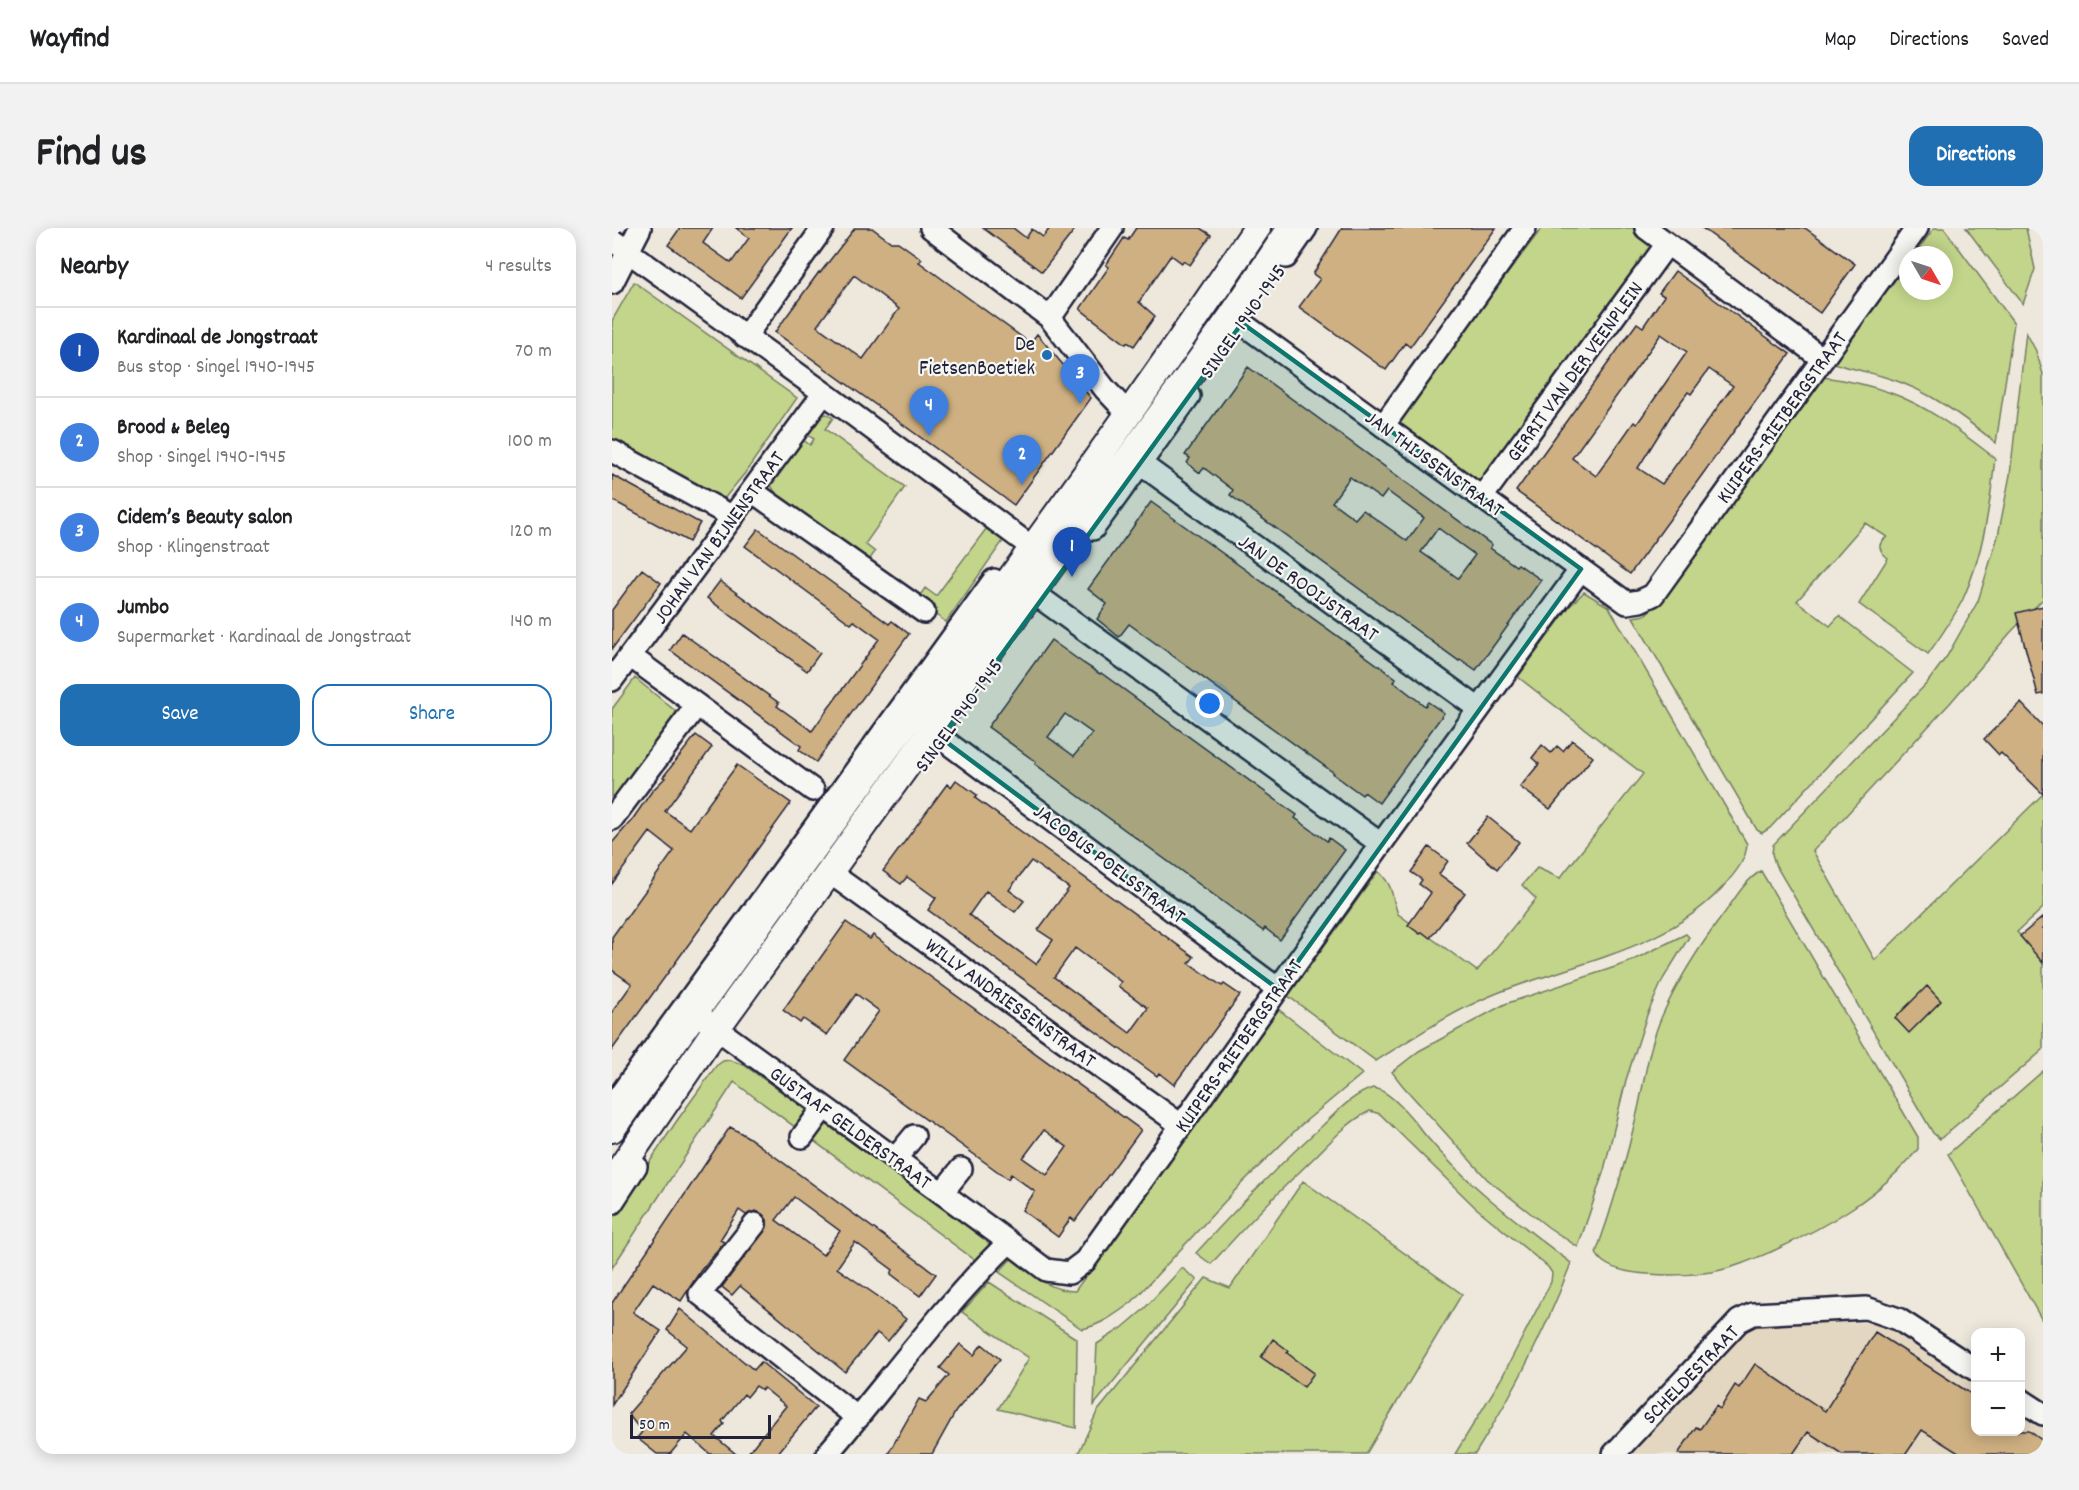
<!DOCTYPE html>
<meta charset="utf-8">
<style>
:root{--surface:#fff;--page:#f2f2f2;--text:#202124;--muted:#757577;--line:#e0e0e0;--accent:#1f6fb2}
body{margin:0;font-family:Dekko,sans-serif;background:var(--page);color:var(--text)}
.controls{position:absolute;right:18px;bottom:18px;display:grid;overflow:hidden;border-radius:12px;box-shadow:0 3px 15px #0003}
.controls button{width:54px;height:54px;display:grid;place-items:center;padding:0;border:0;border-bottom:2px solid var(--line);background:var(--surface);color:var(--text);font:30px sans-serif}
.compass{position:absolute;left:1287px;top:18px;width:54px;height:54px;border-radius:50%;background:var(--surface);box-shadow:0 3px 15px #0003;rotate:129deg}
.scale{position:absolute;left:18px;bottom:15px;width:141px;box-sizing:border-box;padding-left:6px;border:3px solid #22223b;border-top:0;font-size:16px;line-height:21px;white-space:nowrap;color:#22223b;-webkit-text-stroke:4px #f6f6f2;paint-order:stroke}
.you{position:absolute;left:598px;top:476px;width:21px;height:21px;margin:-15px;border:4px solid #fff;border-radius:50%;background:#1a73e8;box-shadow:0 0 0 9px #1a73e833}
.badge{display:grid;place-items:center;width:39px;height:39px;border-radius:50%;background:var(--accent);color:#fff;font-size:20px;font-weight:700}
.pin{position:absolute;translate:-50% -50px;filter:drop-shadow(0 2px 3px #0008)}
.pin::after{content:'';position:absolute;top:32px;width:21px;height:18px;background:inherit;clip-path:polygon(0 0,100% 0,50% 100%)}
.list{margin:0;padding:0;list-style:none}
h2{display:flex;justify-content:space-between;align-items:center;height:78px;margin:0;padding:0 24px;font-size:26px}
h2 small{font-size:20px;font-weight:400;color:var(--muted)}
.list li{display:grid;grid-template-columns:39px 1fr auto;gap:18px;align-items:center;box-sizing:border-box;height:90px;padding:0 24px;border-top:2px solid var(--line)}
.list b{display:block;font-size:22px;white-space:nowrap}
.list p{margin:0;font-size:20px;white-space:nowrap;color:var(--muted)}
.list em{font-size:20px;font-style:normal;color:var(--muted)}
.actions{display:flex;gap:12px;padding:18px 24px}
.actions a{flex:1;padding:14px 0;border:2px solid var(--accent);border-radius:18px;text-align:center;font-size:21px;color:var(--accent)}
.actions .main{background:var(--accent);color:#fff}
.map{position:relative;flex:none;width:1431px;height:1226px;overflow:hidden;border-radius:18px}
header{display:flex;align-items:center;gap:36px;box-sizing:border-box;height:84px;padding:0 30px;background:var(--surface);border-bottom:2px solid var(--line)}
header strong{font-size:28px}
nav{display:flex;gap:33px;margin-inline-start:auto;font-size:21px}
.intro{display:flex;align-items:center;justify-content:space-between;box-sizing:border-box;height:144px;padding:0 36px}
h1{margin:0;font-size:42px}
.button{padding:15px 27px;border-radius:18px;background:var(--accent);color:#fff;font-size:21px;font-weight:700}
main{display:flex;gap:36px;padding:0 36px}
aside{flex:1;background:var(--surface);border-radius:18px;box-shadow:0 3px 15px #0003}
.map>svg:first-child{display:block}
</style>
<header>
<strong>Wayfind</strong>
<nav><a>Map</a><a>Directions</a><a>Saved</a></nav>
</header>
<div class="intro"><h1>Find us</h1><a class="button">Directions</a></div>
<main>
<aside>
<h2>Nearby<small>4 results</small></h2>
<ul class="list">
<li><span class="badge" style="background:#1a4fb4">1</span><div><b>Kardinaal de Jongstraat</b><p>Bus stop · Singel 1940-1945</p></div><em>70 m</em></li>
<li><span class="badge" style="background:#3f7fe0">2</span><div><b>Brood &amp; Beleg</b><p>Shop · Singel 1940-1945</p></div><em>100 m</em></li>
<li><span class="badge" style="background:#3f7fe0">3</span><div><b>Cidem’s Beauty salon</b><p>Shop · Klingenstraat</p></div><em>120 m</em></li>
<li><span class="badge" style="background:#3f7fe0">4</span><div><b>Jumbo</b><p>Supermarket · Kardinaal de Jongstraat</p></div><em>140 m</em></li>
</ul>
<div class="actions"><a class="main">Save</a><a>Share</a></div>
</aside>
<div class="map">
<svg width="1431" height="1226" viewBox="0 0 1431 1226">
<rect width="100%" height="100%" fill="#eee8dc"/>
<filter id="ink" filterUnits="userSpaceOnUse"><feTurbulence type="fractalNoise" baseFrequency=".0167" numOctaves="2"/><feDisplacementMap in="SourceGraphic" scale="12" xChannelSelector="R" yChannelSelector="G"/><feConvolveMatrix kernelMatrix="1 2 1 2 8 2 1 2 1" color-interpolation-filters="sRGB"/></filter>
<g filter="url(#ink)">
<path fill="#e4d7c1" d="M1143,1093l159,3 61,43 1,65h44l1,-34 22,16v40h-417z"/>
<path fill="#c2d58a" stroke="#727c62" stroke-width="1.5" d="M930,0h96l22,16 -178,242 -87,-64z
M1322,0h10l70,95 -18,120c-32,-26 -68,-53 -108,-65 -18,-6 -37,-9 -55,-15l75,-101v29h36v-36h-30z
M1354,0h60l9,41 -12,35z
M22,54l163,116 -52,75 -22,27 -111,-60v-119z
M1414,104l10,19 7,23v225l-33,34 -59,69 -138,149 62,109 168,-166v114l-26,24 26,27v91l-103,89 -7,-6 -158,-269 -3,-10 1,-9 154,-162 20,-27 31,-55 20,-65 12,-61z
M1211,149c23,3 46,8 68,16 39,14 72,41 104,65 -5,48 -12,97 -32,141 -10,20 -22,37 -35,55l-69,-50 29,-46c-9,-7 -12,-14 -1,-21l-22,-14 -68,78 33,25 9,-10 74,57 -143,155 -8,5 -5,-3 -124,-213 12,-2 8,-8z
M215,186l6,4 -8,11 80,58 -40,57 10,8 -8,11 -93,-65 2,-4 -5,-9 2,-5 29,-41 8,6 4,-6 -8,-5 13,-18z
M374,301l17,12 -57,81 -30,-21 9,-13 11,8z
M972,364l25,15 138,237c-1,15 -9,25 -18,36 -58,70 -154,82 -234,114 -42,17 -81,43 -119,67l-88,-65 90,-125c17,16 12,23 20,43l79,57 59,-72 -14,-14 15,-17 23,10 83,-104 -125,-97 51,-70z
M23,450l44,36 -67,93v-98z
M1149,643l157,266v12c-38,47 -90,77 -145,102 -19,8 -39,17 -61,21 -21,3 -42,4 -64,2 -17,-1 -44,-4 -52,-21 17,-47 31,-96 42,-144 7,-32 11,-63 24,-93 16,-36 37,-69 61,-101 11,-15 22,-35 38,-44z
M1074,706l3,3 -26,42 -16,36 -21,65 -22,90 -26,77 -30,-20 -61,-48 -84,-93 -11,-14 27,-21 86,-47 122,-41z
M666,781l84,65 -61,51 -61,60 -108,117c-16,12 -31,23 -50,27l-83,-57 13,-14c21,16 36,33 63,33z
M118,832l14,5 254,183 -19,15 -245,-181 -122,186v-49l64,-97 40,-56 7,-5z
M1431,843v251l-95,-168z
M761,860c18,2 42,34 53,48 42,50 94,88 145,127 -25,67 -58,131 -96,191h-20l46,-75 50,-97 1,-9 -4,-6 -73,-60 -95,-93 -10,-3c-21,10 -37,28 -53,44 -37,35 -72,71 -106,109l-15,-11c40,-44 81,-87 126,-127 15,-14 31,-32 51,-38z
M691,953l159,113 -96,160h-288l19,-42 109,-134 24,10z
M570,1040l15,12 -103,125 3,-61 25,-16 20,-17z
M377,1054l88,57 -1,89 -78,-19 31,-51 -67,-46z"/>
<path fill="#ceb082" stroke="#22223b" stroke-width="1.5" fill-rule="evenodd" d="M68,0h33l-10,15 28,20 18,-25 -13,-10h56l-51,70 -73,-53z
M243,0h17l19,14h7l24,17 -3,3 111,81 7,-9 54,64 -77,107 -239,-173 44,-60 1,1zM242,47l45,34 -36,50 -46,-33z
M371,0h30l13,10 6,-9 11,8 7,-9h26l-34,44z
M524,0h64l11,7 -21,30 -7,-4 -1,2 -11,-8 -32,47 16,14 -21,30 -7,-4 -1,2 -46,-35 29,-42 -3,-2 18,-27 4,2z
M730,0h154l-86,119 -5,-4 -19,27 -87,-63 21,-28 -7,-5z
M1090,0h103l50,36 -35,49z
M1063,43l115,83 -160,220 -114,-83 121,-168 6,4 21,-31 -5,-3zM1049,106l26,18 -34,49 -16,23 -3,-2 -38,54 -24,-18zM1097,141l24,17 -71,98 -24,-16 33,-53 17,-23 3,2z
M636,139l244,178 -2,3 26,18 2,-2 23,16 -65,90 -16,-11 -1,2 -229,-166 3,-5 -29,-22 -4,5 -13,-10 3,-5 -5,-3zM738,249l31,22 6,-8 37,27 -17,23 -44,-31 -8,9 -23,-17zM826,300l37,27 -17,23 -37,-26z
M0,247l88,48 -11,19 -77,-42z
M539,274l245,176 -2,4 31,24 3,-4 16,11 -65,90 -15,-11 -2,3 -29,-21 1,-1 -205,-149 -10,13 -22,-18 10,-15 -19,-15z
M146,301l131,95 3,-3 17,13 -93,128 -17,-12 2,-4 -131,-96 12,-17 97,70 -2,3 35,25 10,-14 57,-78 -25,-18 -3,3 -106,-78z
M30,341l19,14 -49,66v-39z
M108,353l100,72 -13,18 -100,-73z
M1431,378v88l-5,1 -22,-82z
M439,412l32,23 17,11 1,-1 182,132 14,10 -2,3 32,23 2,-3 16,12 -65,90 -15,-12 -2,3 -228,-167 1,-2 -48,-35zM453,486l27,19 -18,23 -26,-19z
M1409,475l22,23v68l-42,-41 -2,2 -15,-16z
M84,507l16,12 -47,64 25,18 47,-64 54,38 -179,247v-38l20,-28 -20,-14v-33l62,-86 -24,-19 -38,52v-41l20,-23 20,-29 13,-13 -2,-1z
M960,512l21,17 -43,52 -30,-22 19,-23 -7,-6 10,-13 9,8 6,-7 6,5z
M344,552l21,15 -2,3 219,159 -5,6 33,23 2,-2 16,11 -66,90 -15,-12 -2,3 -229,-166 8,-12 -29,-21 -6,7 -18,-13 64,-87 4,3zM419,633l38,27 -31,42 15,10 -17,24 -67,-49 17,-24 29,21 9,-11 -15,-11zM463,720l46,34 -3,4 30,22 -18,25 -76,-56z
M876,589l31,25 -22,27 -30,-26z
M817,619l19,14 -9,13 26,19 -35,45 -8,-6 -2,2 -12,-9 23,-32 -12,-9 3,-4 -11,-8z
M1431,689v46l-23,-27z
M234,694l24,17 3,-4 268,195 -66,91 -4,-3 -13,19 -36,-27 13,-18 -24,-18 -3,5 -164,-119 35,-49 -23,-17 -29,41 -24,-16 -3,4 -17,-13zM432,902l23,17 -20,28 -24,-17z
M1315,758l14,15 -32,32 -14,-15z
M118,899l18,10 188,137 -16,22 -29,-22 2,-4 -38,-28 -18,26 39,27 30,24 -18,22 -11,-8 -32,39 -105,-86 -8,9 -10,-8 45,-61v-6l-5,-6 -6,-3 -10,4 -7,-5 -19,30 4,2 -23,28 -20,31 -28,-18 -20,29 28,19 -49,74v-102zM182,969l46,34 -17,24 -47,-35z
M68,1081l74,61 7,-8 55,45 -39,47h-30l39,-48 -22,-18 -2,2 -6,-4 -9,11 -3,-3 -22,27 2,3 -10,12 22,18h-26l-23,-20 -17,20h-13l-20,-16 5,-6 -14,-18 59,-68 -20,-16z
M1263,1104l101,65v34h53l14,10v13h-83l-38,-24 -16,24h-64l-34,-22 -15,22h-115l18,-27 4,2 16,-23 4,3 15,-24 4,3 16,-24 70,47z
M661,1111l16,12 -2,2 27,20 -10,14 -43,-30z
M348,1116l14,11 8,-11 18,15 -44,52 -24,43h-44l31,-55 7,3 23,-27 -9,-7z"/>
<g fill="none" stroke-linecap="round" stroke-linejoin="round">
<g stroke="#22223b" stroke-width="26">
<path id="minor" d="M319,0l119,90 55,71 15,16
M1034,0l177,131
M0,12l212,153 221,164
M674,29l20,-29
M0,55l28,-55
M620,88l395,287 13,-2 13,-6 264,-367
M438,90l62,-90
M133,109l78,-109
M771,198l142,-198
M0,223l121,66
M529,236l338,245
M140,263l172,121
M870,269l185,-253
M481,301l96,-133
M430,371l339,245
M18,428l183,134
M0,452l212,-287
M329,510l337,251
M0,591l85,-114
M228,652l341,245
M82,784l315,230
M0,878l382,-526
M190,909l22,-30
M283,931l19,-23
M330,965l19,-24
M0,975l24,-37
M143,996l-55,70 158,124
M1408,1171l23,15
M215,1226c61,-71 115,-147 182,-212l37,28 23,3 16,-12 296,-417 200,-275
M1002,1226l125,-133 14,-7 113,-6 32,11 78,51"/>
</g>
<g stroke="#22223b" stroke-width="30">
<path id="major" d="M0,901c212,-302 439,-595 645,-901
M0,953l104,-152 516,-713 59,-88"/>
</g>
<use href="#minor" stroke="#f6f6f2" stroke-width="21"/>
<use href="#major" stroke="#f6f6f2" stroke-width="26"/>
</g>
</g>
<path fill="#0f766e" fill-opacity="0.2" stroke="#0f766e" stroke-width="4.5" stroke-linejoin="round" d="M630,95l339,246 -303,420 -337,-251z"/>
<circle fill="#1f6fb2" stroke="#f6f6f2" stroke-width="2" cx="435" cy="127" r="6"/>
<g text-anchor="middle" stroke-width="4.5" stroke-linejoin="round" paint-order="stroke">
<g font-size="21" fill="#22223b" stroke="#f6f6f2">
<text transform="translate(630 93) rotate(-55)" y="7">SINGEL 1940-1945</text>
<text transform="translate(962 143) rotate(-54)" y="7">GERRIT VAN DER VEENPLEIN</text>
<text transform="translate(1169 189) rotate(-54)" y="7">KUIPERS-RIETBERGSTRAAT</text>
<text transform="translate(823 235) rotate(36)" y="7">JAN THIJSSENSTRAAT</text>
<text transform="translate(106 309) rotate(-54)" y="7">JOHAN VAN BIJNENSTRAAT</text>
<text transform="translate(697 359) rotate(36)" y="7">JAN DE ROOIJSTRAAT</text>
<text transform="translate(346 487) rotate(-54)" y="7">SINGEL 1940-1945</text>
<text transform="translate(498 635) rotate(37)" y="7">JACOBUS POELSSTRAAT</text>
<text transform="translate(399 774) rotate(36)" y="7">WILLY ANDRIESSENSTRAAT</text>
<text transform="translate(626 817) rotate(-55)" y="7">KUIPERS-RIETBERGSTRAAT</text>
<text transform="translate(239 899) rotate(36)" y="7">GUSTAAF GELDERSTRAAT</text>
<text transform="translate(1078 1146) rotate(-46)" y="7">SCHELDESTRAAT</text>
</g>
<g font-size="21" fill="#22223b" stroke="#f6f6f2" text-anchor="end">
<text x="423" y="122">De<tspan x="423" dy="24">FietsenBoetiek</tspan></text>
</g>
</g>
</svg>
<div class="controls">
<button>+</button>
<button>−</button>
</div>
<svg class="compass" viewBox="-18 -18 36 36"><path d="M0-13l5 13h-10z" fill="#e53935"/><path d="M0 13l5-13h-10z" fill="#757577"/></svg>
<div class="scale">50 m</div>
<div class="you"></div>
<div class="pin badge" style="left:460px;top:349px;background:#1a4fb4">1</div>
<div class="pin badge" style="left:410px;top:257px;background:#3f7fe0">2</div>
<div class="pin badge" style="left:468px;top:176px;background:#3f7fe0">3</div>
<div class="pin badge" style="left:317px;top:208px;background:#3f7fe0">4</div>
</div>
</main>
